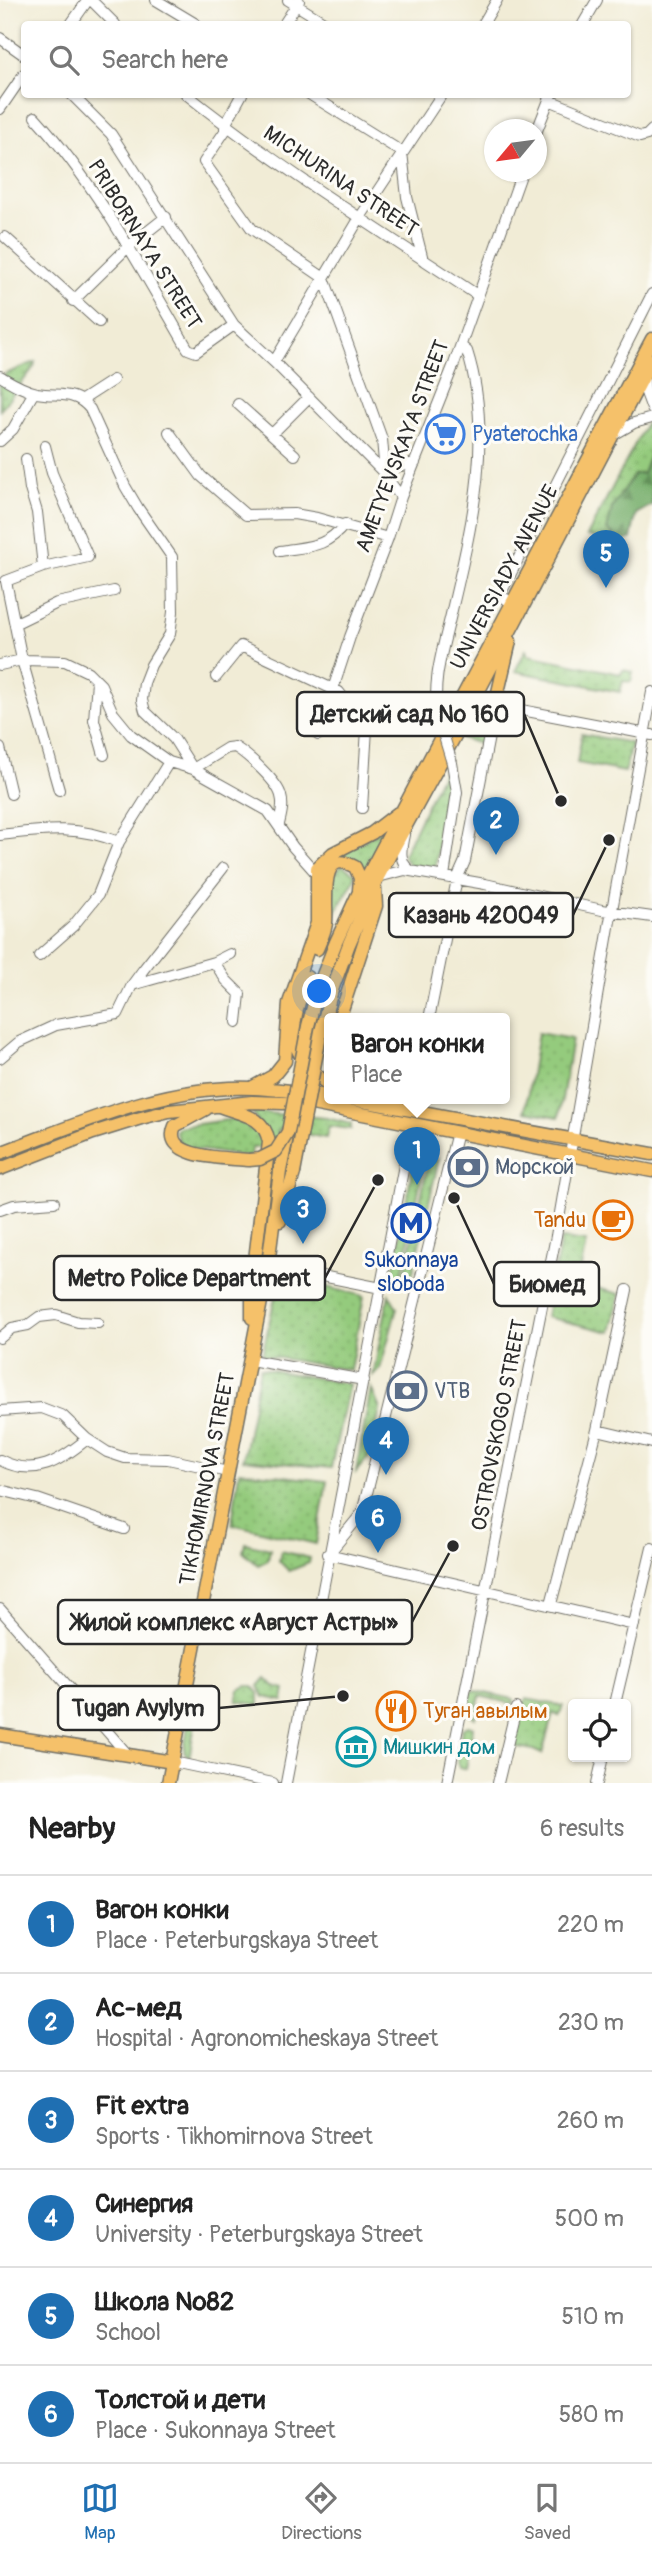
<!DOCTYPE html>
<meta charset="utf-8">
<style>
:root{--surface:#fff;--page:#f2f2f2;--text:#222;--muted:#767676;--line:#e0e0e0;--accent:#1f6fb2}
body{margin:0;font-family:Pangolin,sans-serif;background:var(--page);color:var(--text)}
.controls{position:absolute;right:21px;bottom:21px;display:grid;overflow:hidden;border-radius:7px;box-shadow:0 2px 5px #0004}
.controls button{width:63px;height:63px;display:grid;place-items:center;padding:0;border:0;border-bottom:2px solid var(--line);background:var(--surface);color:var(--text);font:35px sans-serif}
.compass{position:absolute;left:484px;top:119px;width:63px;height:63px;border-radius:50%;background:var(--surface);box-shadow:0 2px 5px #0004;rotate:241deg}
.you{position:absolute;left:320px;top:992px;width:24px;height:24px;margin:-18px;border:5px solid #fff;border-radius:50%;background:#1a73e8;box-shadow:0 0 0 10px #1a73e833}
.badge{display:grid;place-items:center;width:46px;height:46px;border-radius:50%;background:var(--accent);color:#fff;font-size:23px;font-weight:700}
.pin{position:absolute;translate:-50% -58px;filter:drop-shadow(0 2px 4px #0008)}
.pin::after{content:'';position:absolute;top:37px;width:24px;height:21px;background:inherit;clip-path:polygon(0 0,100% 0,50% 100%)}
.popup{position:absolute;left:324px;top:1013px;width:186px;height:91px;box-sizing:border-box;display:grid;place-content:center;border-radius:7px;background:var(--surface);filter:drop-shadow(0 2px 5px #0005);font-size:23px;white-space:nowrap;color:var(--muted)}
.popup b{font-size:26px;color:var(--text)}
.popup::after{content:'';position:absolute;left:50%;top:100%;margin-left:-14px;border:14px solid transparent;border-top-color:var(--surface)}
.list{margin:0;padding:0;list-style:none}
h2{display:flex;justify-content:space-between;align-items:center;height:91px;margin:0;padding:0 28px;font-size:30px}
h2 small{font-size:23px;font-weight:400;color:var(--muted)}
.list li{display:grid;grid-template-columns:46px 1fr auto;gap:21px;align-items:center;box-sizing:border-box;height:98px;padding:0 28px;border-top:2px solid var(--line)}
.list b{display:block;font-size:26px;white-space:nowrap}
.list p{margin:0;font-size:23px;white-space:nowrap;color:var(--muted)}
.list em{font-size:23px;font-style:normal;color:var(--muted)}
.icon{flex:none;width:38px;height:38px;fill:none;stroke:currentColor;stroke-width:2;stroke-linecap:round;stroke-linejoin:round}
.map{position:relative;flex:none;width:652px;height:1783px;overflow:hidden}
.search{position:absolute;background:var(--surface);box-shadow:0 2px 5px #0004;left:21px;right:21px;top:21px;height:77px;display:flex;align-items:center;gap:18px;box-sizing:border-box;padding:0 24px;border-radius:7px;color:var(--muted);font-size:26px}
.sheet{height:679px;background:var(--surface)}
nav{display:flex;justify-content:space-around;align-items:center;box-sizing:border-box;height:98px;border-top:2px solid var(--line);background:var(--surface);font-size:19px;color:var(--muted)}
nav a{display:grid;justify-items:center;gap:4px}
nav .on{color:var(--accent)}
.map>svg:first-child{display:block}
</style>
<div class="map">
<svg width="652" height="1783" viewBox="0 0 652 1783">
<defs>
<pattern id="grass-dots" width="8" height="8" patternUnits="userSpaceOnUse" patternTransform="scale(1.75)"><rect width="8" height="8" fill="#94cb7d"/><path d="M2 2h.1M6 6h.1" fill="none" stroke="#80ae6c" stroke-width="1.8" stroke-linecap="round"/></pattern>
<pattern id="forest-firs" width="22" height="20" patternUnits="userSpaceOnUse" patternTransform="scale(1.75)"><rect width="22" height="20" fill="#77af6c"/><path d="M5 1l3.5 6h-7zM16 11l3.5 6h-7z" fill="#628f59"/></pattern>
</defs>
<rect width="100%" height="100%" fill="#fdfcf7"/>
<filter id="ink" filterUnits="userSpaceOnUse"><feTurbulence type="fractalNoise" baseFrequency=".0143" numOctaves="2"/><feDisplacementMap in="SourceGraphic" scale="14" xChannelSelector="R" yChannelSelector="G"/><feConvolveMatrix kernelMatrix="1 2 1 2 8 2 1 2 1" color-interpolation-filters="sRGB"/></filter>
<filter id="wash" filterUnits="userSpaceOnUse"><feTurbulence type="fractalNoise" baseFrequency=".00686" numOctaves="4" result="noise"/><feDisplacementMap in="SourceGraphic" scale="28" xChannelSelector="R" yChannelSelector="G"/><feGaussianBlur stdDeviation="1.57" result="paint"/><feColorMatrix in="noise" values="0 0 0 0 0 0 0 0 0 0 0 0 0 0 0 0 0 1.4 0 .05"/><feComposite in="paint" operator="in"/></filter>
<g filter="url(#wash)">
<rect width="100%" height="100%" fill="#f1ecd6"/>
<path fill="url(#grass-dots)" stroke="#607b54" stroke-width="2" d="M35,362l-1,5 -34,43v-25l5,-11z
M646,423l6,3v23l-9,25 -36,56 14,11 -1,2 -33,-7z
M526,650l2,5 93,19 2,-4 10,2 -2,10 -8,-1 -3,11 -105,-21z
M491,708l-8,37 -22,-7 16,-25z
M582,734l49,9 -6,29 -48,-9z
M444,769l4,8 -13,93 -26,-5 -6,-10z
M391,824l-28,52 -7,-15 -8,-3h-13z
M342,865l13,9 -1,6 -27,48 1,-48z
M538,1033l34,6 -13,78 -34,-6z
M252,1112l75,6 24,6v5l-22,-3 -3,12 -47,-9 -1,8 -8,6z
M233,1119l13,2 16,7 2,19 -12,1 -3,9 -68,-10 -6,-16 3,-4z
M416,1150l8,13 -23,116 -10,3z
M439,1158l-29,127 -6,-6 24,-115z
M561,1239l25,3 -8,41 42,11 -9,38 -65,-15z
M280,1276l84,20 -14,74 -88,-15z
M389,1294l8,14 -17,61 -7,7z
M260,1368l89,16 -18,84 -88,-9z
M371,1388l9,21 -10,46 -14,17z
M239,1471l88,10 -11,63 -84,-20z
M245,1543l25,6 -2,11 -10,5 -15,-13z
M281,1551l29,7 -1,5 -20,8 -10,-10z
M266,1678l8,8 11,3 -2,12 -19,-4 -5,-11z
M246,1686h7l6,7v12l-22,-4 2,-11z
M471,1690l43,9v5l-34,-8 -5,22 -8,-5z
M526,1699l37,7 -4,10 -6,-3 -11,41 -9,-4 -20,-4 6,-33z
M195,1705h3l-9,54 -5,-8 6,-41z
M467,1726l6,1 -7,42 -7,-2 -2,-5 5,-33z"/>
<path fill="url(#forest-firs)" stroke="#516d4c" stroke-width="2" d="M652,449v56l-16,9 -5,25 -10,2 -14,-11 5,-22 22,-34h9z"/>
</g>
<g filter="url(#ink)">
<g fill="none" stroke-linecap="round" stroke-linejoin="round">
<g stroke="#706f67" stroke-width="12">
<path id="minor" d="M91,0l24,24
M156,0l40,24
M288,0l39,24
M71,24l17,-24
M284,24l15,-23
M483,24l14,-24
M583,24l14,-24
M0,38l24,17
M71,94l40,40 123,191 40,37 107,108 20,27
M186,94c93,74 193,136 291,201
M242,94l-17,31v6l-21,31 48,67 72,49 58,161 2,23 -3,8 34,-7
M309,94l93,58 5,45 16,63
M549,100l91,37 7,-2 5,-5
M0,109l24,-35
M35,117c62,68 107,153 153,232l8,3 38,-27
M536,133l15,-38
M5,237l94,85
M73,301l55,-54 38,-30
M274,362l85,-143 83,-125
M0,376c12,7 23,14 37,17 21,4 38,-3 53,16l35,77 13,22 34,49 1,55 -3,22 -19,31 -7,18 -2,17 3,11 29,28 19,30 34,-21 8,-1c13,8 43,35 46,49 3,10 0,19 -2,28
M644,376l1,14 7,19
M82,400l31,-20
M238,404l57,51
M169,432l32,44 45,39 48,-1 23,4 71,20
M272,434l37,-37
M615,434l19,-11 18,-5
M0,441l13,-12 21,-37
M26,459l4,30 7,23 6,55
M280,551c29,-5 46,-3 65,-27
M6,581l16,79 37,130
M6,581l37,-14 45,-10 -36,-84 -7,-27
M512,603l-12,-8 152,-301
M16,623l41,-20 57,-12
M0,665l22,-5 43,1 23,11 13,13 12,28 18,22 38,27 24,7 75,42 25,36 23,26
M216,677l25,-31 98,46 28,37 -5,79
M97,681l-3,39 10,35
M439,720c-9,-37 5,-74 13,-110 20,-85 42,-175 15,-259l-6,-5
M465,721l21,-16h9l157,30
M318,735l32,-98 38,-99 13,-41 53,-133 68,-192
M0,748l11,46
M0,835c45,-5 75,-10 119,7
M404,835c-3,13 -6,28 7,36
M444,876l13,-84 -5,-29
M378,877l27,-7 80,14 117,26 50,7
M39,956l34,-30 25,-31 21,-53 50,-80
M214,962l12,18 14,14 -3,28
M132,985l82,-23 16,-8
M429,1019l28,-140 8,-18 30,-156
M0,1058l19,-16 37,-17 62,-11 14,-29 11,-15 80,-102
M0,1210l14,-5 40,-3
M268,1265l113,23
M0,1338l12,-10 16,-3 11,-8 17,-2 22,7 20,1
M250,1360l114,20
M0,1411l42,-3 21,8 24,23 20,13 18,6 43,1 60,13
M597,1430l55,13
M0,1460c35,18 60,1 87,-21
M0,1490l37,9 87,30
M331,1551l31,-38 95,-381
M328,1554l306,71
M551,1604l46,-174 30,-140
M0,1609l128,146
M615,1704l37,-156
M173,1762l100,21
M286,1783l126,-660
M447,1783l109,-547 54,-315 42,-229
M498,1783l18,-75
M597,1783l6,-26"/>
</g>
<g stroke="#706f67" stroke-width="15">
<path id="major" d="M495,705l15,-64
M317,949c3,-8 8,-17 9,-26 2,-18 -9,-78 29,-56l5,11 -1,12
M307,977c-17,50 -24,74 23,109
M319,985l17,-43 23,-50 293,-553
M332,990l17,-46 29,-67 84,-154 190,-363
M339,1019l37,-113 -1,-17
M253,1087l20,-11 12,-15 4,-58 28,-80v-55l16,-15 39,-20 26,-20
M351,1099l301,55
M219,1106c23,9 45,9 50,36l-17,143v33
M206,1109l-31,17c-15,33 54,32 74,34
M0,1153c81,-30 166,-69 254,-65 26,1 51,5 76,8
M0,1169l93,-36 48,-15 28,-7 83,-9 60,2 340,67
M280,1221l14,-48
M0,1735l173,27
M168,1783l100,-518 12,-94 8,-39"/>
</g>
<use href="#minor" stroke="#fff" stroke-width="10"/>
<use href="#major" stroke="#f5c16b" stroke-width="12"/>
<g stroke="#706f67" stroke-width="12" stroke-linecap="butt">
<path id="minor-bridge" d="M439,720l13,43"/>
</g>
<g stroke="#706f67" stroke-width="15" stroke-linecap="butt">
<path id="major-bridge" d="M249,1160l11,-1 16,-8 12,-19 20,-106 11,-41
M294,1173l27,-142 11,-41"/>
</g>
<use href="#minor-bridge" stroke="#fff" stroke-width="10"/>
<use href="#major-bridge" stroke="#f5c16b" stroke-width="12"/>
</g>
</g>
<defs>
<g id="supermarket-ring" transform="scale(2.0125)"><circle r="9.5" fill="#fdfcf7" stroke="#3f7fe0" stroke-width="1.5"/><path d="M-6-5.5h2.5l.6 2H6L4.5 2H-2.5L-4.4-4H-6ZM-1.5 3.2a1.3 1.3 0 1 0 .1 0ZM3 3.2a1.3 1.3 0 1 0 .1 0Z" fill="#3f7fe0"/></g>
<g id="bank-ring" transform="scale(2.0125)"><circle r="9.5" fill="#fdfcf7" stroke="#5c6f8a" stroke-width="1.5"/><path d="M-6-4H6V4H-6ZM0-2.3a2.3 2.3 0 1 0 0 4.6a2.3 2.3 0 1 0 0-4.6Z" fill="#5c6f8a"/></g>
<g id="cafe-ring" transform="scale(2.0125)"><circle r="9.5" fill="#fdfcf7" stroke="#e8710a" stroke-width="1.5"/><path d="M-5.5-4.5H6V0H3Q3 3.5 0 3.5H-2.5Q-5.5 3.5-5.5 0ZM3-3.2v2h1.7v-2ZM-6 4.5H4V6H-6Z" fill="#e8710a"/></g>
<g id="metro-ring" transform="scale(2.0125)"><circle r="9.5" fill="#fdfcf7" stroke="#1a4fb4" stroke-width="1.5"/><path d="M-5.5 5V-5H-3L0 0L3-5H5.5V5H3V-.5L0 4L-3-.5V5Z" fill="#1a4fb4"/></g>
<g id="restaurant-ring" transform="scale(2.0125)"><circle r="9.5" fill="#fdfcf7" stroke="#e8710a" stroke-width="1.5"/><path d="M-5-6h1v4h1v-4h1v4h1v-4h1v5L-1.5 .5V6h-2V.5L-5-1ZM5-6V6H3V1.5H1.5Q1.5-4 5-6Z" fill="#e8710a"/></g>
<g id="museum-ring" transform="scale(2.0125)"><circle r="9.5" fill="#fdfcf7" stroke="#0f9aa8" stroke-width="1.5"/><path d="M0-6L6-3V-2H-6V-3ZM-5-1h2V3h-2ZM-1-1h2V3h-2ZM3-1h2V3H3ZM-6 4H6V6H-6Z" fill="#0f9aa8"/></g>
</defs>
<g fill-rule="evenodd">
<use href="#supermarket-ring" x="445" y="434"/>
<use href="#bank-ring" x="468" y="1167"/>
<use href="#cafe-ring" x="613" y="1220"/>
<use href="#metro-ring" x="411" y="1223"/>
<use href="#bank-ring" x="407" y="1391"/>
<use href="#restaurant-ring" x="396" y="1711"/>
<use href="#museum-ring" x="356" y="1747"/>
</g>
<g text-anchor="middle" stroke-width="6" stroke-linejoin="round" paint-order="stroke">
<g font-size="21" fill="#2b2b2b" stroke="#fdfcf7">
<text transform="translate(341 181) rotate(34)" y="7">MICHURINA STREET</text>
<text transform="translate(145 244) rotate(58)" y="7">PRIBORNAYA STREET</text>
<text transform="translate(402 446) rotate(-69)" y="7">AMETYEVSKAYA STREET</text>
<text transform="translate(504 577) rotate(-62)" y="7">UNIVERSIADY AVENUE</text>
<text transform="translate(499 1425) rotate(-79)" y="7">OSTROVSKOGO STREET</text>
<text transform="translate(207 1479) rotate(-79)" y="7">TIKHOMIRNOVA STREET</text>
</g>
<g font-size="21" fill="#366cbe" stroke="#fdfcf7" text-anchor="start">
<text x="472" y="441">Pyaterochka</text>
</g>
<g font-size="21" fill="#4e5e75" stroke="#fdfcf7" text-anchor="start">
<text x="495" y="1174">Морской</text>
<text x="434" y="1398">VTB</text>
</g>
<g font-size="21" fill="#c56008" stroke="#fdfcf7" text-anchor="end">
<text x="586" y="1227">Tandu</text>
<text x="423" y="1718" text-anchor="start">Туган авылым</text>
</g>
<g font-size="21" fill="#164399" stroke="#fdfcf7">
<text x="411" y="1267">Sukonnaya<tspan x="411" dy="24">sloboda</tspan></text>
</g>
<g font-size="21" fill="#0d838f" stroke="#fdfcf7" text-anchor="start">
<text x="383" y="1754">Мишкин дом</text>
</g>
</g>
<path fill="none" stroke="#2b2b2b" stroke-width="2.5" d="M561 801L524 714M609 840L573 915M378 1180L325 1278M454 1198L494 1284M453 1546L412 1622M343 1696L219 1708"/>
<g fill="#2b2b2b" stroke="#fdfcf7" stroke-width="2.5">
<circle cx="561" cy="801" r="7"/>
<circle cx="609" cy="840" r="7"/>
<circle cx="378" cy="1180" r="7"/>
<circle cx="454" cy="1198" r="7"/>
<circle cx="453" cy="1546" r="7"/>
<circle cx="343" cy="1696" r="7"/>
</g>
<g fill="#fdfcf7" stroke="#2b2b2b" stroke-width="2.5">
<rect x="297" y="692" width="227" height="44" rx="7"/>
<rect x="389" y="893" width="184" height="44" rx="7"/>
<rect x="54" y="1256" width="271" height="44" rx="7"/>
<rect x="494" y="1262" width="105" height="44" rx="7"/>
<rect x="58" y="1600" width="354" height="44" rx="7"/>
<rect x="58" y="1686" width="161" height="44" rx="7"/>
</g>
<g font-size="23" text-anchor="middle" font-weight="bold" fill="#2b2b2b">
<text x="410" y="722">Детский сад № 160</text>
<text x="481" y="923">Казань 420049</text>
<text x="189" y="1286">Metro Police Department</text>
<text x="547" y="1292">Биомед</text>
<text x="235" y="1630">Жилой комплекс «Август Астры»</text>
<text x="138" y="1716">Tugan Avylym</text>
</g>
</svg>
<div class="controls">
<button><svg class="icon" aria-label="locate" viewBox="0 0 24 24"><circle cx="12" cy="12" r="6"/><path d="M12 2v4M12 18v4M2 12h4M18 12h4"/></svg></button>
</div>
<svg class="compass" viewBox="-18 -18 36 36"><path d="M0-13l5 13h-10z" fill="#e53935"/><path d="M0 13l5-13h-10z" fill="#767676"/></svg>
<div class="you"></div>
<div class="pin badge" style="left:417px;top:1185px">1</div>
<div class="popup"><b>Вагон конки</b>Place</div>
<div class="pin badge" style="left:496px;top:855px">2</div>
<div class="pin badge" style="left:303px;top:1244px">3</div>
<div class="pin badge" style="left:386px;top:1475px">4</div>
<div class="pin badge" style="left:606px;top:588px">5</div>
<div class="pin badge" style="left:378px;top:1553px">6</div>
<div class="search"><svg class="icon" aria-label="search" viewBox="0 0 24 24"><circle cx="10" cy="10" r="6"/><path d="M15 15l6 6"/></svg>Search here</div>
</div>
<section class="sheet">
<h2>Nearby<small>6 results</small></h2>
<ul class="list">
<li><span class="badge">1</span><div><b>Вагон конки</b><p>Place · Peterburgskaya Street</p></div><em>220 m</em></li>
<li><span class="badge">2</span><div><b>Ас-мед</b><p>Hospital · Agronomicheskaya Street</p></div><em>230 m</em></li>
<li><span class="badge">3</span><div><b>Fit extra</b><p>Sports · Tikhomirnova Street</p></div><em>260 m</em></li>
<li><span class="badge">4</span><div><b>Синергия</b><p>University · Peterburgskaya Street</p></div><em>500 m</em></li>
<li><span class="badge">5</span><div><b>Школа №82</b><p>School</p></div><em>510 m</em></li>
<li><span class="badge">6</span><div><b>Толстой и дети</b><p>Place · Sukonnaya Street</p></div><em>580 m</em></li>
</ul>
</section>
<nav>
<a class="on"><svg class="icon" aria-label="map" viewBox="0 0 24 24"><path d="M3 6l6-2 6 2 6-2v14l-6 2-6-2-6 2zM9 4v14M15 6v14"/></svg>Map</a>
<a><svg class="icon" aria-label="directions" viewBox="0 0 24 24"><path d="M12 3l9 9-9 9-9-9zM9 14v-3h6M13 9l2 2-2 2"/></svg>Directions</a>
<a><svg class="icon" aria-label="saved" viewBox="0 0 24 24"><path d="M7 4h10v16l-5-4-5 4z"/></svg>Saved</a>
</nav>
